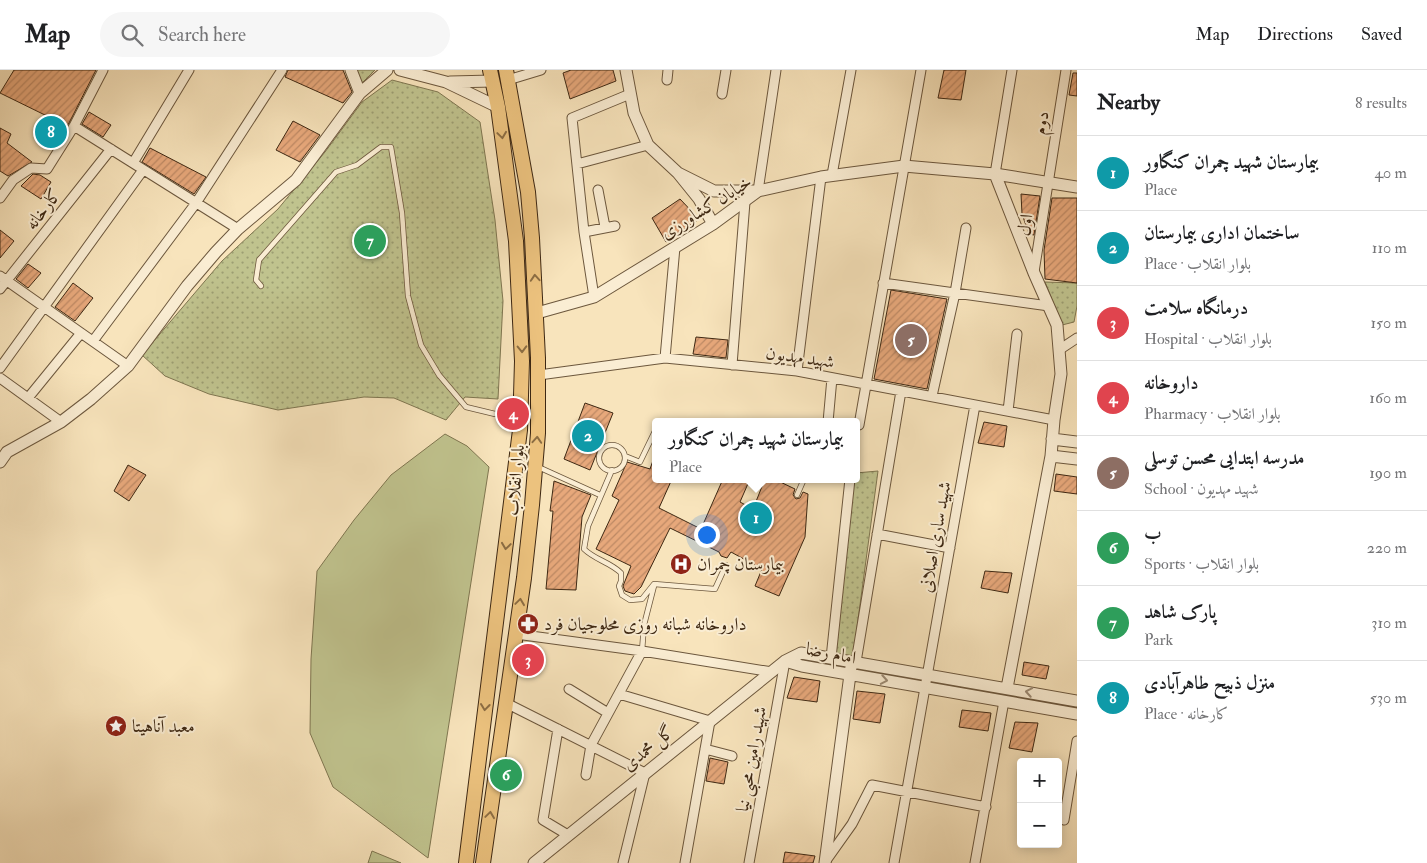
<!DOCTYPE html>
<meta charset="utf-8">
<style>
:root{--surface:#fff;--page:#f6f6f6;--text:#202124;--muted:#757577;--line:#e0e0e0;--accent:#8f2418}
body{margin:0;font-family:"IM FELL Double Pica",Amiri,serif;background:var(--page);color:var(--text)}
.controls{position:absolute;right:15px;bottom:15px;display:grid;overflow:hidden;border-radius:5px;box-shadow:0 2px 12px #0003}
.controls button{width:45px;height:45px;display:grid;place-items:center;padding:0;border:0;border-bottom:1px solid var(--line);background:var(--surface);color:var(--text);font:25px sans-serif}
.you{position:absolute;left:706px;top:464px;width:18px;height:18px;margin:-12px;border:4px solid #fff;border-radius:50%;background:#1a73e8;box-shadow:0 0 0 8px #1a73e833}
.badge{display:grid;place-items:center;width:32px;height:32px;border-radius:50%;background:var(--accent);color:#fff;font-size:16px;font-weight:700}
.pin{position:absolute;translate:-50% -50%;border:2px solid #fff;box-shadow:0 1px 5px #0006}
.popup{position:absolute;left:652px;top:348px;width:208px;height:65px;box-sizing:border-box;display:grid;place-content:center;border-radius:5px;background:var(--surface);filter:drop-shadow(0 1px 4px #0005);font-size:16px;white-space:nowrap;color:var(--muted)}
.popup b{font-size:19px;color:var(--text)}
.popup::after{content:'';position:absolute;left:50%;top:100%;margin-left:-10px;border:10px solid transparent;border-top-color:var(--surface)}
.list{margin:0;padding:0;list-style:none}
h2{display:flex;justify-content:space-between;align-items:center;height:65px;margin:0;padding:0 20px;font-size:21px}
h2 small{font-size:16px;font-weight:400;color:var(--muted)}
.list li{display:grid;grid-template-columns:32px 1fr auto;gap:15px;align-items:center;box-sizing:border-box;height:75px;padding:0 20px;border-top:1px solid var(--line)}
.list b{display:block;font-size:19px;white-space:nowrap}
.list p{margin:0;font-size:16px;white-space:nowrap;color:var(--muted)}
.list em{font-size:16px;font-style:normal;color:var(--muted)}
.icon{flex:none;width:28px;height:28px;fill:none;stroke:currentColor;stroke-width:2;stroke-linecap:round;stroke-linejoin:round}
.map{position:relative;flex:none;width:1077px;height:793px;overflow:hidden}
header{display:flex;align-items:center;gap:30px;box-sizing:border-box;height:70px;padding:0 25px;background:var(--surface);border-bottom:1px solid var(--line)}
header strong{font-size:24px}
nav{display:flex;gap:28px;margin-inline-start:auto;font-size:18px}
.search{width:350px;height:45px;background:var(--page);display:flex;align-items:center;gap:12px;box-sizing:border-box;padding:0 18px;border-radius:28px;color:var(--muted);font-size:19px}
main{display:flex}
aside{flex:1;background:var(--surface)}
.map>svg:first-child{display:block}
</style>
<header>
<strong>Map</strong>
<div class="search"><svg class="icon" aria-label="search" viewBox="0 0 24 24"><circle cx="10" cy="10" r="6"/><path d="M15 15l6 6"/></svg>Search here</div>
<nav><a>Map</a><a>Directions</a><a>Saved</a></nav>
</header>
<main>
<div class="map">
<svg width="1077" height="793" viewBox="0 0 1077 793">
<defs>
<pattern id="park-dots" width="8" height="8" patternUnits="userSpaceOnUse" patternTransform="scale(1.25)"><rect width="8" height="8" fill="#c0c38e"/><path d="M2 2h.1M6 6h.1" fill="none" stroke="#9d9e73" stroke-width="1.8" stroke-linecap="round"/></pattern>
<pattern id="building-hatch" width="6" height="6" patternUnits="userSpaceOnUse" patternTransform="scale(1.25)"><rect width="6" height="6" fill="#e7a87b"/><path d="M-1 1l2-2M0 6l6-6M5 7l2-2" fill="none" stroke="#bd8964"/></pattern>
</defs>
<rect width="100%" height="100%" fill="#f8e4bc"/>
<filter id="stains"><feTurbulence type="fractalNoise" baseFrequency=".004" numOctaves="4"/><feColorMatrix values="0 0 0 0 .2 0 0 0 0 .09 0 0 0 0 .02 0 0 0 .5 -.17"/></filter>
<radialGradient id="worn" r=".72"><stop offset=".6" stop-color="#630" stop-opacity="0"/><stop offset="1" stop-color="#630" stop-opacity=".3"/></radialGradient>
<path fill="#c0c38e" stroke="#7f7650" d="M445,364l22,12 22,21 -61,391 -95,-71 -23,-54 1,-74 6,-88 37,-51 37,-45z
M372,781l29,12h-33z"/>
<path fill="url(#park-dots)" stroke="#7f7650" d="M355,0h20l-13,13z
M392,10l46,12 42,30 15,98 8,81 -5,98 -33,-2 -19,23 -52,-22 -30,-1 -86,13 -69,-16 -44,-18 -23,-21 80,-94 56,-52 47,-57 37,-50z
M1045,212l32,1v23l-3,16 -12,3z
M878,401l-25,186 -18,-2 15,-176h6v-6z"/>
<path fill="url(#building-hatch)" stroke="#3e2813" d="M14,0h82l-27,53 -15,23 -18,-9 13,-20 -49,-24z
M288,0h55l9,22 -9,11 -58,-26z
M571,0h42l3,11 -46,18 -7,-26z
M944,0h22l-5,30 -23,-2z
M1073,3h4v23l-8,-1z
M89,42l22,13 -8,12 -21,-13z
M293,51l27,14 -20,27 -24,-12z
M0,58l11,6 -4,9 25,19 -24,14 -8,-5z
M150,78l56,29 -12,17 -52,-32z
M33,104l7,1 11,7 -10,17 -20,-13z
M1021,124l19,2 -6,39 -5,-1 -7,-20z
M1052,128h25v85l-32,-4 -1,-29z
M680,129l19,20 -33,23 -14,-24z
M0,160l14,11 -14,17z
M28,194l13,9 -13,15 -12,-9z
M73,213l20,15 -18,23 -20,-14z
M891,220l56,9 -20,90 -53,-10z
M696,267l32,3 -2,18 -33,-4z
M585,333l28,10 -23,57 -26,-11z
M984,352l23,4 -3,21 -26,-4z
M655,385l1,24h16l-13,29 42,21 22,-50h27l-10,23 13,7 12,-30h9l21,10 -2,6 3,4 4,-1 3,-6 5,2 -3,43 -26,59 -24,-10 7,-17 -31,-17 -4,6 -6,-2 -2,-4 -49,-24 -29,59 -7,7 -9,-3 -2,-5 8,-20 -35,-17 23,-49 -7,-4 15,-34 23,7z
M128,395l18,10 -17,26 -15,-10z
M1056,404l21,3v17l-23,-3z
M554,411l37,14 -9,22 -6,73 -30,-1 7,-78h-3z
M985,501l27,2 -4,20 -27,-5z
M1024,592l25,4 -3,13 -24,-4z
M794,607l26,4 -3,21 -30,-4z
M857,621l28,3 -5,29 -27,-4z
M962,640l29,3 -3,18 -29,-4z
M1015,652l23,1 -6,29 -23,-4z
M710,688l18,4 -4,22 -18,-3z
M785,782l30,4 -2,7h-30z"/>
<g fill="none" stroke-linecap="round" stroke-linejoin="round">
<g stroke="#6c573d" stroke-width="6">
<path id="service" d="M261,216l-5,-6 3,-20 77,-88 21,-7 24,-18h10l11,66 6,83 13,49 18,30 27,32 29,7 24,-5
M599 388a13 13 0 1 1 26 0a13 13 0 1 1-26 0Z
M625,386l15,6 16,-33
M536,396l64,29
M612,400l-24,56 -4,23c11,11 26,13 37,24v8l-2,5 3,9 8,5 12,-1 12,-15 61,5 11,-24
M797,425l7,-16
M642,581l2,-26 10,-39"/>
</g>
<g stroke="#6c573d" stroke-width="11">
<path id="minor" d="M508,10l33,-10
M667,10l1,-10
M722,24l4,-24
M74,56l164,103
M133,93l56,-93
M577,94l71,-19
M995,104l17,-104
M832,105l19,-105
M598,120l7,37
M758,121l18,-121
M0,128l13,-18 18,-12 16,1 27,-43 29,-56
M584,162l31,-6
M1034,202l32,-202
M0,206l128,90
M883,213l166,23
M0,219l111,-140
M594,227l-10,-65 -12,-114 58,-24
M93,271l103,-138 86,-133
M1059,280l18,-12
M665,288l10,-111
M732,295l13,-163
M0,298l143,-198
M797,301l24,-194
M539,305l126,-17 132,13 257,49
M0,308l61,44
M932,326l23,-103 11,-65
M28,328l53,-65
M1008,341l9,-77
M828,352l4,-44
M859,355l62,-355
M877,464l73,14
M516,564l126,17 130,21
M831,588l19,-179
M856,592l45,-271
M569,619l39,24
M619,624l91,27 -25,142
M506,633l139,70 -22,90
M558,659l-15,91 25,15
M705,679l27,7
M586,705l5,-30 51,-94
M1064,750l13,-79
M825,792l27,-38 20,-39 114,22
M749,793l36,-202
M894,793l81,-458
M975,793l29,-162"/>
</g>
<g stroke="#6c573d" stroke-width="13">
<path id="tertiary" d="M351,0l9,23
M400,0l46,12 52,25
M626,0l8,43 14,32 30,28
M450,12l43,-1
M995,104l39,99 23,52 4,49 -7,46 -3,36 -44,232
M713,154l-14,-25 -21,-26 36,18h44
M537,243l57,-16 119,-73 45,-33 63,-14 83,-11 91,8 82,13
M1052,369l25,3
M1051,386l26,3
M0,392l7,-10 54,-30 30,-23 37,-33 59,-80 29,-34 22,-23 58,-49 64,-87 27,-23
M785,591l17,5 275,48
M534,793l251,-202 16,-8 276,48
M825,793l26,-196"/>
</g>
<g stroke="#3e2813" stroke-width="16">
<path id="primary" d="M466,793l54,-433 2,-69 -6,-120 -18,-134 -8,-37
M483,793l41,-285 8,-73 6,-72v-75l-6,-120 -4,-46 -22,-122"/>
</g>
<use href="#service" stroke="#faedd3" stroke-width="4.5"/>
<use href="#minor" stroke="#faedd3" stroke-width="9"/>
<use href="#tertiary" stroke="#faedd3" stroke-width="11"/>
<use href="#primary" stroke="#ecc27e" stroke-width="14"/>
</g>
<defs><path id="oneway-chevron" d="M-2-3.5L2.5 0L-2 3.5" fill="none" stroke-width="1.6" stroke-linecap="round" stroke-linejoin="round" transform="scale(1.25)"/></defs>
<g stroke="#8c6d43">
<use href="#oneway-chevron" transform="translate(502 65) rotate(82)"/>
<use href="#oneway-chevron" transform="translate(535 208) rotate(-94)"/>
<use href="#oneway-chevron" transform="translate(522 279) rotate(89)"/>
<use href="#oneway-chevron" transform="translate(537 370) rotate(-86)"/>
<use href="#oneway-chevron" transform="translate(506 476) rotate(98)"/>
<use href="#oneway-chevron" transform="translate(520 532) rotate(-82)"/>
<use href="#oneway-chevron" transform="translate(485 637) rotate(97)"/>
<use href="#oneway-chevron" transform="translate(490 745) rotate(-82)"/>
</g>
<g stroke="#9c8a73">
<use href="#oneway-chevron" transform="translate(884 610) rotate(10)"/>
<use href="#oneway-chevron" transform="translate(1029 622) rotate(-170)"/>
</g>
<defs>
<g id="hospital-disc" transform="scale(1.125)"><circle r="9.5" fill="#8f2418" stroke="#faedd3"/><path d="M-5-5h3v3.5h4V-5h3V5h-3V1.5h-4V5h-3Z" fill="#fff"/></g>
<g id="pharmacy-disc" transform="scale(1.125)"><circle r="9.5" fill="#8f2418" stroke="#faedd3"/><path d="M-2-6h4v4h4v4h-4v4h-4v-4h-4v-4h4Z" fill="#fff"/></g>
<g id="sight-disc" transform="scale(1.125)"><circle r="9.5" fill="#8f2418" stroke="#faedd3"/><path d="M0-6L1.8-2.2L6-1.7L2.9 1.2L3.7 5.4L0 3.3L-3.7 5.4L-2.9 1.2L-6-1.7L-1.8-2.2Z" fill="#fff"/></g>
</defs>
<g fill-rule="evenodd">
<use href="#hospital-disc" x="681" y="494"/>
<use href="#pharmacy-disc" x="528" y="554"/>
<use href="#sight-disc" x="116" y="656"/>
</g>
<g text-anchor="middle" stroke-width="4" stroke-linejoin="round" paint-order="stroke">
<g font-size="18" fill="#3e2813" stroke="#faedd3">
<text transform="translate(1041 53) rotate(-81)" y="6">دوم</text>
<text transform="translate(706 137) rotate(-32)" y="6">خیابان کشاورزی</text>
<text transform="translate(43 139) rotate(-52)" y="6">کارخانه</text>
<text transform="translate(1025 155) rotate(-81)" y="6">اول</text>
<text transform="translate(800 287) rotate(8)" y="6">شهید مهدیون</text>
<text transform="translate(515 410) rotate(-85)" y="6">بلوار انقلاب</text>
<text transform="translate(935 467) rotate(-80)" y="6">شهید ساری اصلانی</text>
<text transform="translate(831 583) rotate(11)" y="6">امام رضا</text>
<text transform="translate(648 678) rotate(-39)" y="6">گل محمدی</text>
<text transform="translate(751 689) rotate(-80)" y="6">شهید رامین محبی نیا</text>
</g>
<g font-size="18" fill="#3e2813" stroke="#faedd3" text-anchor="start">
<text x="697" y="500">بیمارستان چمران</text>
<text x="544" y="560">داروخانه شبانه روزی محلوجیان فرد</text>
<text x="132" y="662">معبد آناهیتا</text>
</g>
</g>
<rect width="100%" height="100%" filter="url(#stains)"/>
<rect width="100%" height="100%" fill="url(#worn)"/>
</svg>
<div class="controls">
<button>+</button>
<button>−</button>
</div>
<div class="you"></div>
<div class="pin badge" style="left:756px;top:448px;background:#0f9aa8">1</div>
<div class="popup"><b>بیمارستان شهید چمران کنگاور</b>Place</div>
<div class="pin badge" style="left:588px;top:366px;background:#0f9aa8">2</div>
<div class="pin badge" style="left:528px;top:590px;background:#e0444e">3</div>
<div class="pin badge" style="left:513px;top:344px;background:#e0444e">4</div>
<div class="pin badge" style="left:911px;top:270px;background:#8d6e63">5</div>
<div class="pin badge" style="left:506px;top:705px;background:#2e9e5b">6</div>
<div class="pin badge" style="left:370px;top:171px;background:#2e9e5b">7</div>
<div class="pin badge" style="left:51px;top:62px;background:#0f9aa8">8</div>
</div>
<aside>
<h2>Nearby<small>8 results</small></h2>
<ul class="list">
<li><span class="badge" style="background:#0f9aa8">1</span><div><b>بیمارستان شهید چمران کنگاور</b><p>Place</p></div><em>40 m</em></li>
<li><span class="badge" style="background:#0f9aa8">2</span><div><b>ساختمان اداری بیمارستان</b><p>Place · بلوار انقلاب</p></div><em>110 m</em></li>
<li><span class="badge" style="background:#e0444e">3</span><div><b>درمانگاه سلامت</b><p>Hospital · بلوار انقلاب</p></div><em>150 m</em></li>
<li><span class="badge" style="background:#e0444e">4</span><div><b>داروخانه</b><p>Pharmacy · بلوار انقلاب</p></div><em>160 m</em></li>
<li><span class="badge" style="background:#8d6e63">5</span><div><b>مدرسه ابتدایی محسن توسلی</b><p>School · شهید مهدیون</p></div><em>190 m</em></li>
<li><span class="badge" style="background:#2e9e5b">6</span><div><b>ب</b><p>Sports · بلوار انقلاب</p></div><em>220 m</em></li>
<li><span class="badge" style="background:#2e9e5b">7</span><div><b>پارک شاهد</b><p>Park</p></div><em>310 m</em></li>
<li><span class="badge" style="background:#0f9aa8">8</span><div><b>منزل ذبیح طاهرآبادی</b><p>Place · کارخانه</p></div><em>530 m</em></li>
</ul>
</aside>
</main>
